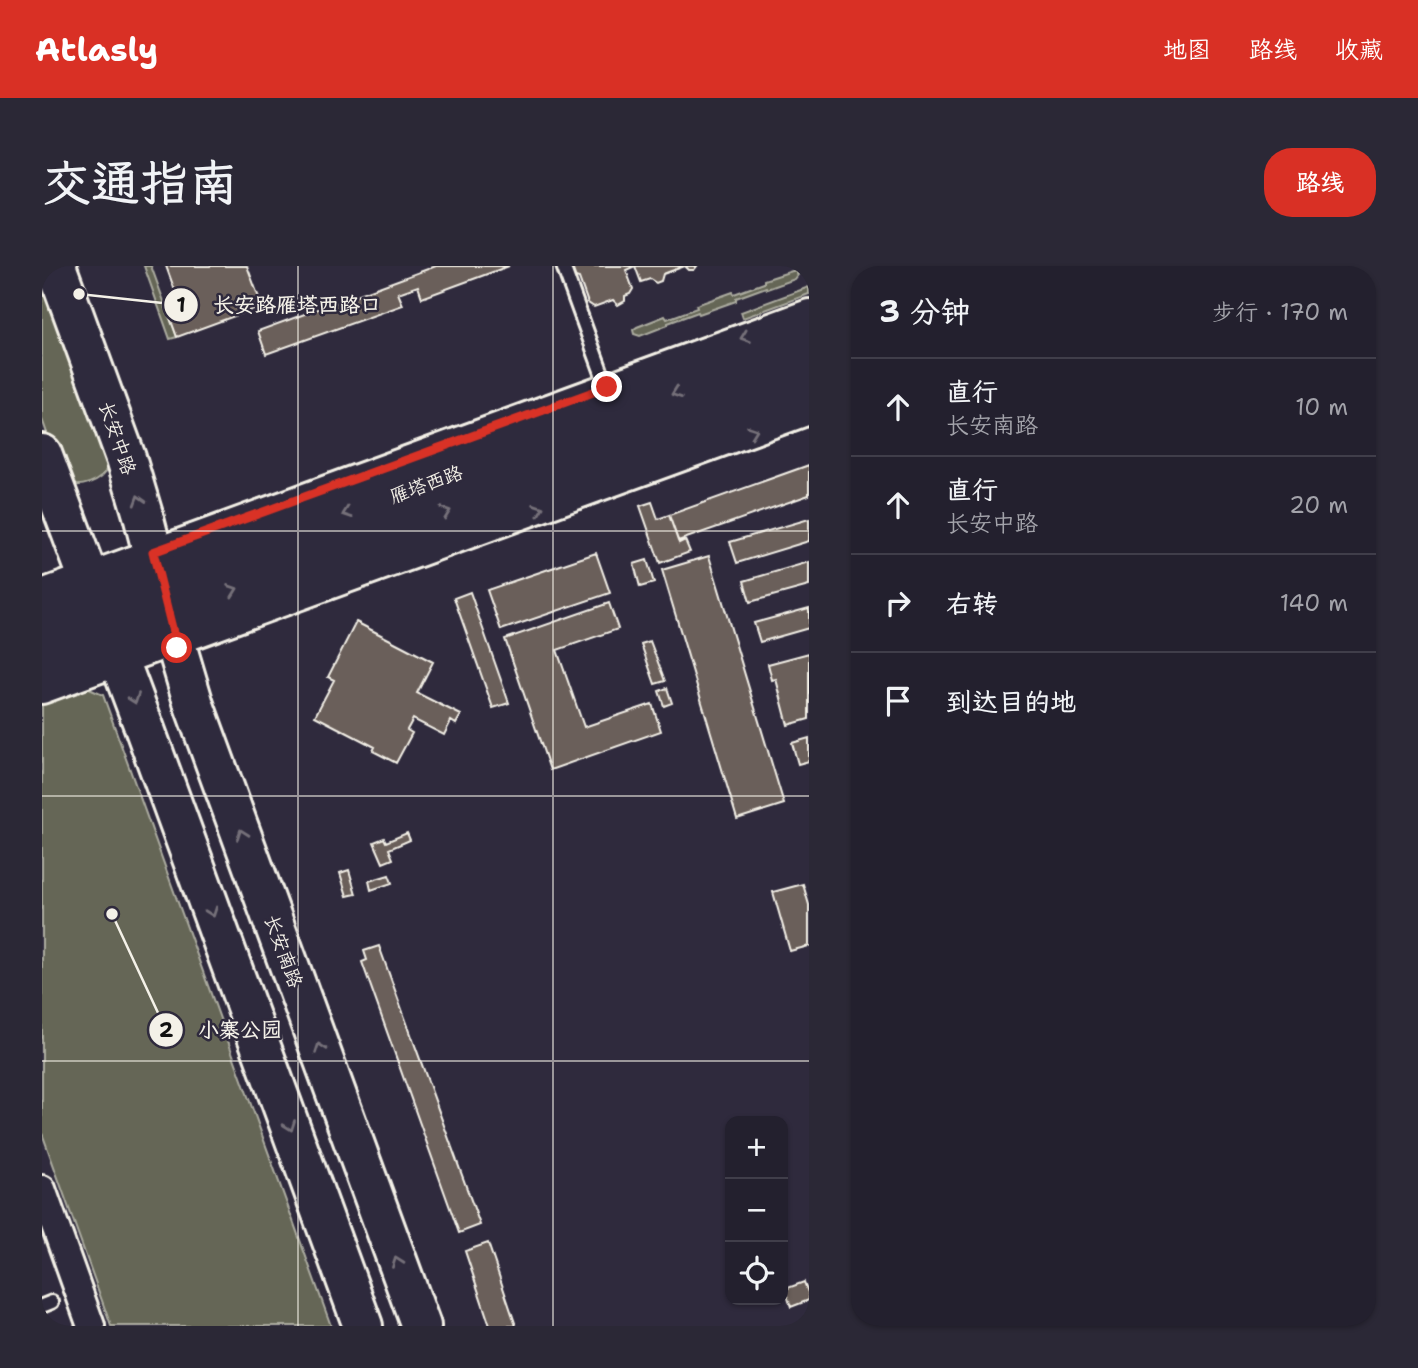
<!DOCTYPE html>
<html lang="zh">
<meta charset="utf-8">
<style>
:root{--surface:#23202e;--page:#2b2836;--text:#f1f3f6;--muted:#a3a3aa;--line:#403e4a;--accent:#d93025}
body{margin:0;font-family:"Shantell Sans","LXGW WenKai TC",sans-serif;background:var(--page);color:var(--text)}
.controls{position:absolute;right:21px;bottom:21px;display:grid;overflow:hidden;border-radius:14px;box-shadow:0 2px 5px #0004}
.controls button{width:63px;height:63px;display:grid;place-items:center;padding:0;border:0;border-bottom:2px solid var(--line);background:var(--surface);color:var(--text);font:35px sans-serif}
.stop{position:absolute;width:21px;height:21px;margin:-16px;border:5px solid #d93025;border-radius:50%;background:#fff}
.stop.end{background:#d93025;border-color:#fff;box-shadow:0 2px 7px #0008}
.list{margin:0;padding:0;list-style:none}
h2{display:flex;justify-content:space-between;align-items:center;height:91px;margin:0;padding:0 28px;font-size:30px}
h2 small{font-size:23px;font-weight:400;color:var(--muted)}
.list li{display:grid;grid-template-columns:46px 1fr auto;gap:21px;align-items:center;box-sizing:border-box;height:98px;padding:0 28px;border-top:2px solid var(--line)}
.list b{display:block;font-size:26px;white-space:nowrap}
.list p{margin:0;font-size:23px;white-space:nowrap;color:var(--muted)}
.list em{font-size:23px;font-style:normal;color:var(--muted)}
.icon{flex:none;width:38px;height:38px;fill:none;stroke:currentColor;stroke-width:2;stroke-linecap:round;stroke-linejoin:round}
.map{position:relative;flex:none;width:767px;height:1060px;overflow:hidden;border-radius:28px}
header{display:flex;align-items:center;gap:42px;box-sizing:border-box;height:98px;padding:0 35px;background:var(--accent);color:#fff}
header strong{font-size:33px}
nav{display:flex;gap:38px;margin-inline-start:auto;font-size:24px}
.intro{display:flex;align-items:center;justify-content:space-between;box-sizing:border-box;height:168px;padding:0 42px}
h1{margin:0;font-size:49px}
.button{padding:18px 32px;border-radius:28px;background:var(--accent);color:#fff;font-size:24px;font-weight:700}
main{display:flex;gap:42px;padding:0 42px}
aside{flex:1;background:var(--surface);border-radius:28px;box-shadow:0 2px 5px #0004}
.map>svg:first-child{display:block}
</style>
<header>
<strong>Atlasly</strong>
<nav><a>地图</a><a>路线</a><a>收藏</a></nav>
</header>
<div class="intro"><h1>交通指南</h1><a class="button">路线</a></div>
<main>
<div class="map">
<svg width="767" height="1060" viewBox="0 0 767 1060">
<rect width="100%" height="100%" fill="#2f2a3d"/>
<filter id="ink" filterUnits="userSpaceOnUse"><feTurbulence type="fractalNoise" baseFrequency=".0143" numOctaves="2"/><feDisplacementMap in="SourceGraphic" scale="14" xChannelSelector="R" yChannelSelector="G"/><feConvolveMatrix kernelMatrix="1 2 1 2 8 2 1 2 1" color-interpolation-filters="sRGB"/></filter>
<g filter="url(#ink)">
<path fill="#656657" stroke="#acaca0" stroke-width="2" d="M102,0h7l26,71 -7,2z
M750,5h4l2,4 -3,4 -28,10 -1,-2 -30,11v3l-37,13 -1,-2 -30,11v2l-28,11 -6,-2 -1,-4 4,-3 28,-11 2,3 30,-11 -1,-3 37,-13 1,2 30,-11v-3z
M0,16l67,184c-6,15 -31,25 -45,15l-22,-62z
M767,21v7l-66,24 -2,-6z
M29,415l32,14 228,631h-220l-69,-193v-441z"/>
<path fill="#6b5e5a" stroke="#f4f1e8" stroke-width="2" d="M124,0h81l15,40 -85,31 -12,-33 13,-5z
M394,0h73l-87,32 -4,-12 -20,7 5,12 -137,49 -8,-23z
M531,0h124l-3,4h-5l-4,-4 -22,8 -2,7 -5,2 -6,-4 -9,3 -6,-16 -9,4 7,19 -3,5 -5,2v5l-7,4 -5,-5 -19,7 -6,-4 -9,-25 -7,-2 -2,-5z
M767,199v30l-131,46 -9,-26z
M610,236l6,17 11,-4 10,28 6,-3 5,12 -30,11 -20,-57z
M767,253v22l-72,22 -7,-21z
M554,287l14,40 -109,37 -14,-40z
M667,290l75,248 -47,15 -75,-249z
M605,294l7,23 -14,4 -6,-23z
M767,296v24l-59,16 -6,-21z
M428,326l39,111 -16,5 -39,-110z
M567,337l9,26 -61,21 27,77 68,-23 9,27 -111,39 -45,-131z
M767,342v20l-49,14 -6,-19z
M314,356l77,40 -16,31 44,22 -5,9 -5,-3 -7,14 -31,-16 -6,11 5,3 -16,30 -23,-12 2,-4 -60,-31 19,-36 -6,-3z
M608,375l15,40 -10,3 -14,-40z
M767,387v66l-21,6 -12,-46 -4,1 -4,-16z
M625,422l5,15 -8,3 -5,-15z
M767,472v23l-11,3 -6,-21z
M365,567l3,7 -21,9 4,10 -10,4 -9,-21 10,-4 2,4z
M307,604l7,24 -9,2 -7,-23z
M347,609l3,8 -21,7 -2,-9z
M761,618l6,21v41l-19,5 -17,-59z
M337,680l101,279 -21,8 -97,-271 5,-2 -3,-9z
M446,977l28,83h-26l-25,-75z
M762,1016l5,13v5l-18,7 -6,-18z"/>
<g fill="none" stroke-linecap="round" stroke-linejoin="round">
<g stroke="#f4f1e8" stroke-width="18">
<path id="lane" d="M521,0l44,121
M0,1040l10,-4"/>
</g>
<g stroke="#f4f1e8" stroke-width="32">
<path id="street" d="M0,327l767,-280
M0,424l767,-279
M0,923l49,137"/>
</g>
<g stroke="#f4f1e8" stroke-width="42">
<path id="secondary" d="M0,358l767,-280
M0,393l767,-279"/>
</g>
<g stroke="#f4f1e8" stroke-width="44">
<path id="primary" d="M14,0l70,192 17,57 34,133 17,57 227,621
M0,188l101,270 220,602"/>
</g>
<use href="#lane" stroke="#2f2a3d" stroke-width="12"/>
<use href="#street" stroke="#2f2a3d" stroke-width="26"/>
<use href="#secondary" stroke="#2f2a3d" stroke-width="37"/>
<use href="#primary" stroke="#2f2a3d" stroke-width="38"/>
</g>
<defs><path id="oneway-chevron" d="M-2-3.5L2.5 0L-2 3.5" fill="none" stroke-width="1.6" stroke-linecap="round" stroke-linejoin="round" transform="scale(1.75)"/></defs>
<g stroke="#747079">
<use href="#oneway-chevron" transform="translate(703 71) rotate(160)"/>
<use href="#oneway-chevron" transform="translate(634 127) rotate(160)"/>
<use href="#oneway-chevron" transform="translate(711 165) rotate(-20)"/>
<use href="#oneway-chevron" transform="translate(97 234) rotate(-107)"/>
<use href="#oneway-chevron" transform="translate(497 243) rotate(-20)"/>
<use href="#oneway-chevron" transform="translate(404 246) rotate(-20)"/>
<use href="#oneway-chevron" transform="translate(305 247) rotate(160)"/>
<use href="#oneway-chevron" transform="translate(191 324) rotate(-20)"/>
<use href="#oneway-chevron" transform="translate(92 433) rotate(70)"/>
<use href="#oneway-chevron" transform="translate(200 568) rotate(-110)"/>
<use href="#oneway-chevron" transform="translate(170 646) rotate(70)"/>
<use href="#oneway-chevron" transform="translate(278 782) rotate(-110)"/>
<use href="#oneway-chevron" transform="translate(248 860) rotate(70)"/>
<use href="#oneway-chevron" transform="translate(355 996) rotate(-110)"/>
</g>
</g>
<g fill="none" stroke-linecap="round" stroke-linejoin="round" filter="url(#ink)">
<path stroke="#d93025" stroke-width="9" d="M135,382l-24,-96 454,-165"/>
</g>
<path fill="none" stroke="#f4f1e8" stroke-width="2" stroke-opacity="0.55" d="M256,0v1060M511,0v1060M0,265h767M0,530h767M0,795h767"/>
<g text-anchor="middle" stroke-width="5" stroke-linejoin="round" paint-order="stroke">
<g font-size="19" fill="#f4f1e8" stroke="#2f2a3d">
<text transform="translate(76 172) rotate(71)" y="7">长安中路</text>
<text transform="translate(384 218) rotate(-20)" y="7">雁塔西路</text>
<text transform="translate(242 685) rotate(70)" y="7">长安南路</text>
</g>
</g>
<path fill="none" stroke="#f4f1e8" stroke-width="2.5" d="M37 28L139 39M70 648L124 764"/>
<g fill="#f4f1e8" stroke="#2f2a3d" stroke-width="2.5">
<circle cx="37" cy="28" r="7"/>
<circle cx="70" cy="648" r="7"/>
<circle cx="139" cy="39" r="18"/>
<circle cx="124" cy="764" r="18"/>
</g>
<g font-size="21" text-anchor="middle" font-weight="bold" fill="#111">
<text x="139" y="46">1</text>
<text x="124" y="771">2</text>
</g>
<g font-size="21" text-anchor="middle" font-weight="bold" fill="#f4f1e8" stroke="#2f2a3d" stroke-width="5" stroke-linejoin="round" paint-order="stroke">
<text x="255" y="46">长安路雁塔西路口</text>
<text x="198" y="771">小寨公园</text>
</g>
</svg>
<div class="controls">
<button>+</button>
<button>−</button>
<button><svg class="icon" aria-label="locate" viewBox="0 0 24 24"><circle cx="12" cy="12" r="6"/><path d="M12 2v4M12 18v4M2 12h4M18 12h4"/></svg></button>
</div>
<div class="stop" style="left:135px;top:382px"></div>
<div class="stop end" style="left:565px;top:121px"></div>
</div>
<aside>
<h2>3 分钟<small>步行 · 170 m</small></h2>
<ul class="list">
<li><svg class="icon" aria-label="ahead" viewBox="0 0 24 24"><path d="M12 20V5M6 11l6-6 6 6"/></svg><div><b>直行</b><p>长安南路</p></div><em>10 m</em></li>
<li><svg class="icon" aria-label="ahead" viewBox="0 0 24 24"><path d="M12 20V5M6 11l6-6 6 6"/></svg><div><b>直行</b><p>长安中路</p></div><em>20 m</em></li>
<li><svg class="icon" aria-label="right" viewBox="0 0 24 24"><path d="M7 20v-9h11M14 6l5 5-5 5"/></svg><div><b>右转</b></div><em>140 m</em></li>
<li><svg class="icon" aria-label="arrive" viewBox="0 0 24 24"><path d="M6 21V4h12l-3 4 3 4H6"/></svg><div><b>到达目的地</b></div></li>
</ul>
</aside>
</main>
